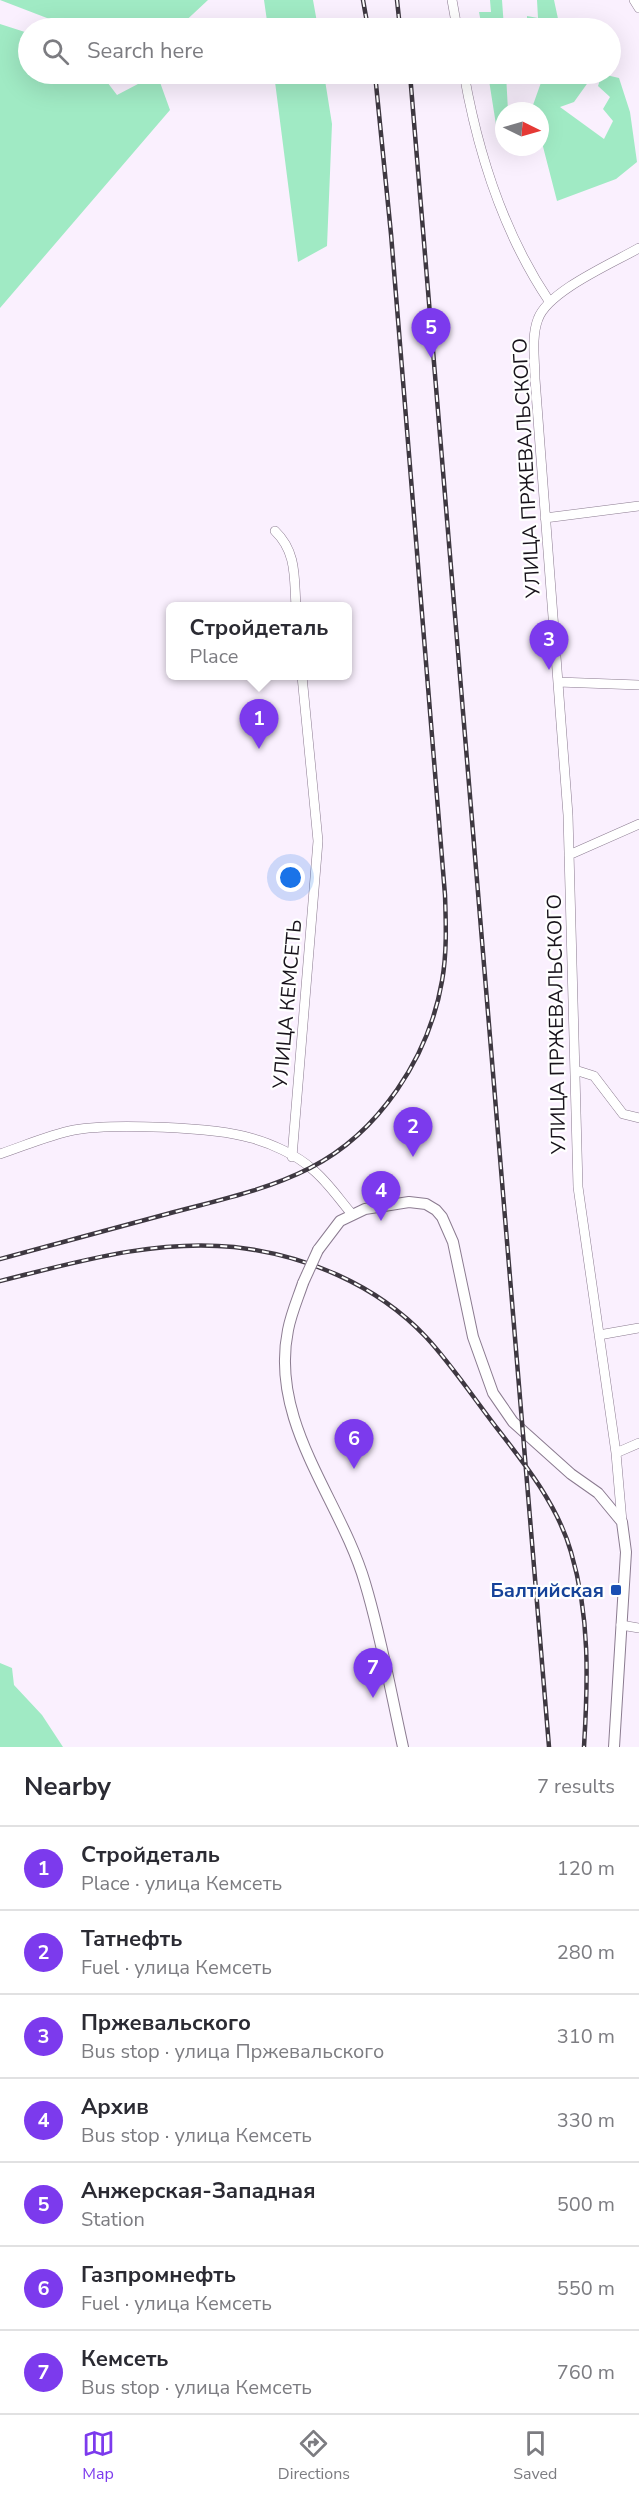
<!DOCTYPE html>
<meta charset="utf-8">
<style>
:root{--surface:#fff;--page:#f2f2f3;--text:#2b2b33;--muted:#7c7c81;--line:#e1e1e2;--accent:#7c3aed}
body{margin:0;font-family:"Nunito Sans",sans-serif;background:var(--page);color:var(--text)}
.compass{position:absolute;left:495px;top:102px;width:54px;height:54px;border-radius:50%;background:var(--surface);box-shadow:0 6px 24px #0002;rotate:95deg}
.you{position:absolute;left:291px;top:878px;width:21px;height:21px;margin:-15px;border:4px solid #fff;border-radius:50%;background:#1a73e8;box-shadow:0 0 0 9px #1a73e833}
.badge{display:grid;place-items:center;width:39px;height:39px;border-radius:50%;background:var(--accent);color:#fff;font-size:20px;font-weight:700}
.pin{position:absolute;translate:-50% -50px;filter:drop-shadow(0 2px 3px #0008)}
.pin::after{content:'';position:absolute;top:32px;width:21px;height:18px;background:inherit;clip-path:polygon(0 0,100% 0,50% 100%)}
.popup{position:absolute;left:166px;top:602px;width:186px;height:78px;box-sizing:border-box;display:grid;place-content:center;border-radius:9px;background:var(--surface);filter:drop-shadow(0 2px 4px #0005);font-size:20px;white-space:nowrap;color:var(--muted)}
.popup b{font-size:22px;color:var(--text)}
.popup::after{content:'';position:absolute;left:50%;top:100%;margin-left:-12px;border:12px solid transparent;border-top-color:var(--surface)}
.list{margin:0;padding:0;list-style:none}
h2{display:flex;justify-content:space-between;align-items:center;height:78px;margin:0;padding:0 24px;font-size:26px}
h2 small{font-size:20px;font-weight:400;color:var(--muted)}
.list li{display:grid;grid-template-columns:39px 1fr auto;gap:18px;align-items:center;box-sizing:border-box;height:84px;padding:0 24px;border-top:2px solid var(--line)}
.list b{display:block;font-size:22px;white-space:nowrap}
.list p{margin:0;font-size:20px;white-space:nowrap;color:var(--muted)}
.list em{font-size:20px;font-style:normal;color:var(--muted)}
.icon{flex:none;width:33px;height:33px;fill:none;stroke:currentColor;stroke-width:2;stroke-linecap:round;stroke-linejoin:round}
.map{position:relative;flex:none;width:639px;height:1747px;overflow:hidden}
.search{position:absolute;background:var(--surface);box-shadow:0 6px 24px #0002;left:18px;right:18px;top:18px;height:66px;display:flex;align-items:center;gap:15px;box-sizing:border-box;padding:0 21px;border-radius:33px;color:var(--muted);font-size:22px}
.sheet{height:666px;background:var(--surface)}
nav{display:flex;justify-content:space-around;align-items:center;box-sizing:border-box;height:84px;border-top:2px solid var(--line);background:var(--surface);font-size:16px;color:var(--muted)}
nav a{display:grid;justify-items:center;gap:3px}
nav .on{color:var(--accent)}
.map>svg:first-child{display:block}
</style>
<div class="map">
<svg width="639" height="1747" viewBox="0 0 639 1747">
<rect width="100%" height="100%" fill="#faf0fe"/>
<path fill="#a0eac4" d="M0,0h208l-30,28h-105z
M264,0h49l5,28h-50z
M490,0h12l2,28h-22l-3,-16h12z
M537,0h17l6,28h-33v-12l11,2z
M0,24l28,9v41h73l16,21 40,-21 13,36 -170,198z
M274,74h50l8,50 -5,122 -29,16z
M488,74h18l2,37h-4v28l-7,-8z
M544,74h39l6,7 -15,21 -14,5 44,32 9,-18 -10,-12 7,-12 -12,-11 4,-12 17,4 11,34 7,50 -21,17 -59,22 -17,-66v-24h-6l-1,-6z
M0,1663l12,5 2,17 28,30 21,32h-63z"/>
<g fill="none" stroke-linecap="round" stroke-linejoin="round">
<g stroke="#8b7b90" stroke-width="10">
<path id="minor" d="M452,0l5,28
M634,0l5,8
M464,74c14,79 40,160 85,227
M545,518l94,-12
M275,531c22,21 19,47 21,75
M558,682l81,3
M569,855l70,-31
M575,1070l19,6 29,38 16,4
M0,1154c24,-8 49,-19 74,-24 37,-7 141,-3 177,8 19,5 46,17 61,31 15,12 27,30 39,44
M292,1157l26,-316 -16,-165
M599,1335l40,-7
M616,1453l23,-10
M622,1522l-6,-69 -38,-266 -10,-372 -33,-436c0,-18 -4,-42 3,-60 10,-28 75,-56 101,-71
M621,1625l18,3"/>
</g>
<g stroke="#8b7b90" stroke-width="12">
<path id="major" d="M318,1250l22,-29 25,-12 44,-7 17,2 10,6 6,7 11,25 20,95 20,56 20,29 58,52 27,19 24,29 4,30 -12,195
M303,1283c-5,15 -12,31 -15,47 -19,93 53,170 77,253 16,53 26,110 38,164"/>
</g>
<use href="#minor" stroke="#fff" stroke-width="9"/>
<use href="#major" stroke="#fff" stroke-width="10"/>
<g stroke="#3e3841" stroke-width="4.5">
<path id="rail" d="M363,0l5,28
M397,0l3,28
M410,74l139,1673
M0,1259c56,-15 111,-30 167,-45 48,-13 98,-23 143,-46 69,-35 119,-111 132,-187 5,-28 4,-57 3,-86l-54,-661 -16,-160
M0,1281c77,-19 154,-42 234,-34 71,8 142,37 192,90 25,27 47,60 70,90 29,37 62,79 75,125 19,64 17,129 13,195"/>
</g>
<use href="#rail" stroke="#fff" stroke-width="2" stroke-dasharray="7" stroke-linecap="butt"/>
<g stroke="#8b7b90" stroke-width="12" stroke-linecap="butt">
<path id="major-bridge" d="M303,1283l15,-33"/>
</g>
<use href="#major-bridge" stroke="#fff" stroke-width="10"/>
</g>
<rect fill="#1a4fb4" stroke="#fff" stroke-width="2" x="610" y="1584" width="12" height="12" rx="3"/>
<g text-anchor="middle" stroke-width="4.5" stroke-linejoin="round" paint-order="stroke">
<g font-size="20" fill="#18131b" stroke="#fff">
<text transform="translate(526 468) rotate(-93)" y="7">УЛИЦА ПРЖЕВАЛЬСКОГО</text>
<text transform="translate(287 1004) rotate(-85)" y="7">УЛИЦА КЕМСЕТЬ</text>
<text transform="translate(556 1024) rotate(-91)" y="7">УЛИЦА ПРЖЕВАЛЬСКОГО</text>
</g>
<g font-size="20" font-weight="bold" fill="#164399" stroke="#fff" text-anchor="end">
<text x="604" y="1597">Балтийская</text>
</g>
</g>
</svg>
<svg class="compass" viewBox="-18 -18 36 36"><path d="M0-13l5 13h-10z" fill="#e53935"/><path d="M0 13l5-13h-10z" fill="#7c7c81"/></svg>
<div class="you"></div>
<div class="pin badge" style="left:259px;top:749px">1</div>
<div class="popup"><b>Стройдеталь</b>Place</div>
<div class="pin badge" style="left:413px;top:1157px">2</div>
<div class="pin badge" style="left:549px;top:670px">3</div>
<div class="pin badge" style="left:381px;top:1221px">4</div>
<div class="pin badge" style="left:431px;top:358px">5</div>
<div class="pin badge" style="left:354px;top:1469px">6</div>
<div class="pin badge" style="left:373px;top:1698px">7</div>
<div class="search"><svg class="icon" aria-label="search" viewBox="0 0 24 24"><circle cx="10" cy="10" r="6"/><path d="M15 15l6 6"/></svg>Search here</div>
</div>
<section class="sheet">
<h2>Nearby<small>7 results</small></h2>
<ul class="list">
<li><span class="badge">1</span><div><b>Стройдеталь</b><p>Place · улица Кемсеть</p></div><em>120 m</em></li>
<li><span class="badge">2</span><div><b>Татнефть</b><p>Fuel · улица Кемсеть</p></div><em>280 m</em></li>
<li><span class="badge">3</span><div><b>Пржевальского</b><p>Bus stop · улица Пржевальского</p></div><em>310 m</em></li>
<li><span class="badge">4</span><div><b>Архив</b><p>Bus stop · улица Кемсеть</p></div><em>330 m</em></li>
<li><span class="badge">5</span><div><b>Анжерская-Западная</b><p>Station</p></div><em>500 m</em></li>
<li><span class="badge">6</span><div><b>Газпромнефть</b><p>Fuel · улица Кемсеть</p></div><em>550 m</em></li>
<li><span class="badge">7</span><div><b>Кемсеть</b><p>Bus stop · улица Кемсеть</p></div><em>760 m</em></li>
</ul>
</section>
<nav>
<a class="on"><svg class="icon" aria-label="map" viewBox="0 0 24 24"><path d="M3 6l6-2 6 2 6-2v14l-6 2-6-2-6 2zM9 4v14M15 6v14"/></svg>Map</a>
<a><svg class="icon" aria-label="directions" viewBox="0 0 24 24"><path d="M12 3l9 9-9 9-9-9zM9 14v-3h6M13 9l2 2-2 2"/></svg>Directions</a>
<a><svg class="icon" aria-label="saved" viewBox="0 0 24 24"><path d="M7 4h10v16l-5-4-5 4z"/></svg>Saved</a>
</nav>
